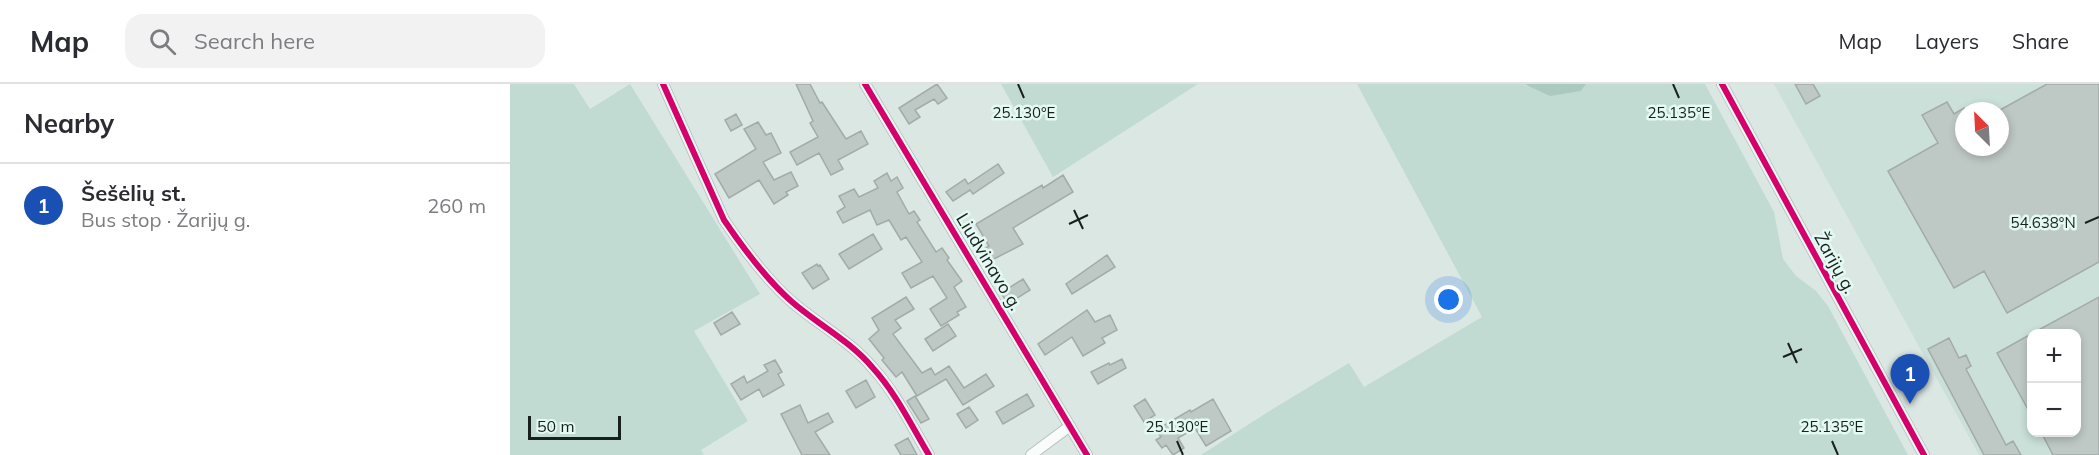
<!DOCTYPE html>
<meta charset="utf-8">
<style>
:root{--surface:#fff;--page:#f2f2f3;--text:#2b2b33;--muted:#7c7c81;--line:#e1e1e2;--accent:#5c6663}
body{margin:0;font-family:Mulish,sans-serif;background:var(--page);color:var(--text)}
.controls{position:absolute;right:18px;bottom:18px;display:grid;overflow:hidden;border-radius:12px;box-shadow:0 3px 9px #0003}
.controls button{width:54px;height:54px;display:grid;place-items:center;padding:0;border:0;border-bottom:2px solid var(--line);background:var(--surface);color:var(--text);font:30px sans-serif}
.compass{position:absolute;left:1445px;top:18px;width:54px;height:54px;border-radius:50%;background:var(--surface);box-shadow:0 3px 9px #0003;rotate:336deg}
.scale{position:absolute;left:18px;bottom:15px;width:93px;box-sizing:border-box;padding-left:6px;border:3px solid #18201e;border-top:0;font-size:16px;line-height:21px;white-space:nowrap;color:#18201e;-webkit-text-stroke:4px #e3f9f2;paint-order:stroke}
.you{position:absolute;left:939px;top:216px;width:21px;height:21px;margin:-15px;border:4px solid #fff;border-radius:50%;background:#1a73e8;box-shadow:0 0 0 9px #1a73e833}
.badge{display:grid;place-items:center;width:39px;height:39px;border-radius:50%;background:var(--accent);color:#fff;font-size:20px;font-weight:700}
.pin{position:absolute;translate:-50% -50px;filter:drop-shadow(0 2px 3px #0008)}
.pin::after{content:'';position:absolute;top:32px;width:21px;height:18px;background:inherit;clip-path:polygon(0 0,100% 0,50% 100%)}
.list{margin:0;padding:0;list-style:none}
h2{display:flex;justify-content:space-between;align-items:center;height:78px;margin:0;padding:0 24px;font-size:26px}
h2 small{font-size:20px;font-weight:400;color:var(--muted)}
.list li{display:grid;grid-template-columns:39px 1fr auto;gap:18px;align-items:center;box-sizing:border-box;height:84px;padding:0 24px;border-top:2px solid var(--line)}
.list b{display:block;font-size:22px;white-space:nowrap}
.list p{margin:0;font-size:20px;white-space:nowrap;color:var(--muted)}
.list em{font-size:20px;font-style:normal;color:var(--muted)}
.icon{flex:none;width:33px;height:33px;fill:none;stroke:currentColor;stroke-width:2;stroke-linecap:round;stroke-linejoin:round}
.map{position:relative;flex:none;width:1589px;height:371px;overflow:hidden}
header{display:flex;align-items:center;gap:36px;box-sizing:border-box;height:84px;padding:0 30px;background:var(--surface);border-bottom:2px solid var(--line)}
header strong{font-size:28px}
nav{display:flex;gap:33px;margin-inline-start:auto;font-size:21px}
.search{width:420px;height:54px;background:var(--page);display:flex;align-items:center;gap:15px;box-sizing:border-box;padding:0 21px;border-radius:18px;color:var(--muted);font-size:22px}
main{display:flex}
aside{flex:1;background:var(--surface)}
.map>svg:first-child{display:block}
</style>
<header>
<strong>Map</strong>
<div class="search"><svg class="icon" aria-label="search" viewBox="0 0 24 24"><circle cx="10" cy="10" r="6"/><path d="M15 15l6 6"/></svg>Search here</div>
<nav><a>Map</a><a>Layers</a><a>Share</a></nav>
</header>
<main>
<aside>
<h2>Nearby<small></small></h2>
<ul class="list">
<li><span class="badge" style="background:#1a4fb4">1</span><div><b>Šešėlių st.</b><p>Bus stop · Žarijų g.</p></div><em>260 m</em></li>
</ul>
</aside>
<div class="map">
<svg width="1589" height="371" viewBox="0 0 1589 371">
<rect width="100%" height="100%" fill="#dbe7e3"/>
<path fill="#cae0d9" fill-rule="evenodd" d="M1264,0h325v371h-120zM1454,27h36v36h-36zM1522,249h44v99h-44z"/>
<path fill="#c1dbd3" d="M0,0h64l16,25 40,-25 130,210 -66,37 54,90 -47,29 3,5h-194z
M491,0h197l-145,93z
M847,0h167l2,2 55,5 5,-7h119l69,128 9,47 13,17 20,15 12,15 80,149h-707l70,-45 78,-47 15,24 118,-70z"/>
<path fill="#aacac0" d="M1014,0h62l-5,7 -31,5z"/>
<path fill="#bec8c5" stroke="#a2aba8" stroke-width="1.5" d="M286,0h14l10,19 2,-1 24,37 15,-8 7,13 -30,16 5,9 -12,6 -12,-22 -22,12 -7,-13 28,-15 -8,-14 3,-2z
M427,0l10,14 -9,6 -4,-5 -19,11 5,7 -11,7 -10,-16z
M1285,0h18l7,12 -14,8z
M1537,0h52v178l-92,51 -23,-42 -30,17 -66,-117 50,-28 -16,-28 25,-13 7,12 10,-6v39h36v-37z
M226,30l6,11 -11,6 -6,-11z
M248,38l8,13 5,-2 10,20 -18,9 11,18 17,-8 7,14 -12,6 2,3 -14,9 -15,-24 -30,18 -14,-24 41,-25 -12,-20z
M488,80l6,9 -31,21 -3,-4 -17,11 -7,-9 19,-13 3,5z
M377,89l4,8 6,-4 6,11 -6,4 12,22 5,-3 6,9 -3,2 19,30 6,-4 7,10 -2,2 15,21 -8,6 12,20 -9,5 2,3 -18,11 -11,-17 17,-11 -14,-22 -22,12 -9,-15 20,-11 -16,-25 -5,3 -12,-20 -12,5 -7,-15 -27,13 -6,-11 8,-5 -6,-11 15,-7 5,8 19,-9 -4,-7z
M553,91l10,17 -60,36 10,16 -35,18 -7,-11 8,-5 -13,-22 66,-39 1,3z
M363,150l9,15 -33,20 -10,-15z
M597,171l8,12 -43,27 -6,-10z
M307,180l1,2 2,-1 9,14 -16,10 -11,-16z
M513,195l7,11 -22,14 -7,-11z
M396,213l8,12 -19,11 6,8 -8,6 29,39 9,-5 4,7 14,-9 15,22 22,-14 8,12 -31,19 -17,-26 -29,17 -15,-24 -6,5 -14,-17 2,-2 -15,-19 10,-9 -7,-12z
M1589,213v158h-46l-12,-23h35v-99h-43z
M577,226l8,12 15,-7 7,15 -15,8 3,5 -22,13 -11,-19 -27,18 -7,-11z
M222,228l8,12 -19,11 -7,-12z
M438,240l8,12 -23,15 -8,-12z
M1521,250v81l-34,-62z
M1439,254l10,20 7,-3 5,11 -5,3 40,76 7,-4 8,14h-37l-56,-106z
M612,275l4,9 -28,16 -7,-12 18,-9 1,2z
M265,276l7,12 -4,2 6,11 -21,12 -4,-8 -18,11 -10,-16 13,-8 3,7 21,-12 -4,-6z
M356,296l9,17 -19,11 -10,-17z
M517,310l7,12 -31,18 -7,-12z
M405,312l14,23 -8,4 -14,-22z
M635,315l10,16 -11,7 -10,-16z
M703,315l18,32 -25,15 -11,-18 -17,10 6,10 -11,7 -7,-10 -4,3 -6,-8 5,-3 -5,-7 34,-20 1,2z
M290,321l8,18 20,-10 5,9 -18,10 15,23h-28l-21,-41z
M459,323l9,13 -12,8 -9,-14z
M398,354l9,17h-16l-6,-10z"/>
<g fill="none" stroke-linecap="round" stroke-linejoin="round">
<g stroke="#b8c1be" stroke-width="12">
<path id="street" d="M153,0l61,136c19,28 41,58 67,81 26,23 58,39 81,66 24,26 39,58 57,88
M355,0l222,371
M1212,0l202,371
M521,371l39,-29"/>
</g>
<use href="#street" stroke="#fafbfb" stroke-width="10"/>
<g stroke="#e3f9f2" stroke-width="10">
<path id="cycleway" d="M153,0l61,136c19,28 41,58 67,81 26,23 58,39 81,66 24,26 39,58 57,88
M355,0l222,371
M1212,0l202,371"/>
</g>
<use href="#cycleway" stroke="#d6006c" stroke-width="6"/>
</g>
<path fill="none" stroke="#18201e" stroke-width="2" d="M508,0l6,14M1163,0l6,14M564,126l9,19M1575,139l14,-6M559,140l19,-9M1278,259l9,20M1273,273l19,-8M667,357l6,14M1322,357l6,14"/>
<g text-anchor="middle" stroke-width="5" stroke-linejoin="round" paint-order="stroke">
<g font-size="18" fill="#18201e" stroke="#e3f9f2">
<text transform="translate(479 178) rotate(59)" y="6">Liudvinavo g.</text>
<text transform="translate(1325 179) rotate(61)" y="6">Žarijų g.</text>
</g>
</g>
<g font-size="15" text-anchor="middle" fill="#18201e" stroke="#e3f9f2" stroke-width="5" stroke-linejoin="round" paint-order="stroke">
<text x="514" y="34">25.130°E</text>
<text x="1169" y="34">25.135°E</text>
<text x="1533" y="144">54.638°N</text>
<text x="667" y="348">25.130°E</text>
<text x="1322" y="348">25.135°E</text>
</g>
</svg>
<div class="controls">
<button>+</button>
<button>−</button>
</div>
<svg class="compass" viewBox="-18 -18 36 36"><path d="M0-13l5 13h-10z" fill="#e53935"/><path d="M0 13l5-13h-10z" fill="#7c7c81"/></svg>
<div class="scale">50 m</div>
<div class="you"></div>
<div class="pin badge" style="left:1400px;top:320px;background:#1a4fb4">1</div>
</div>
</main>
